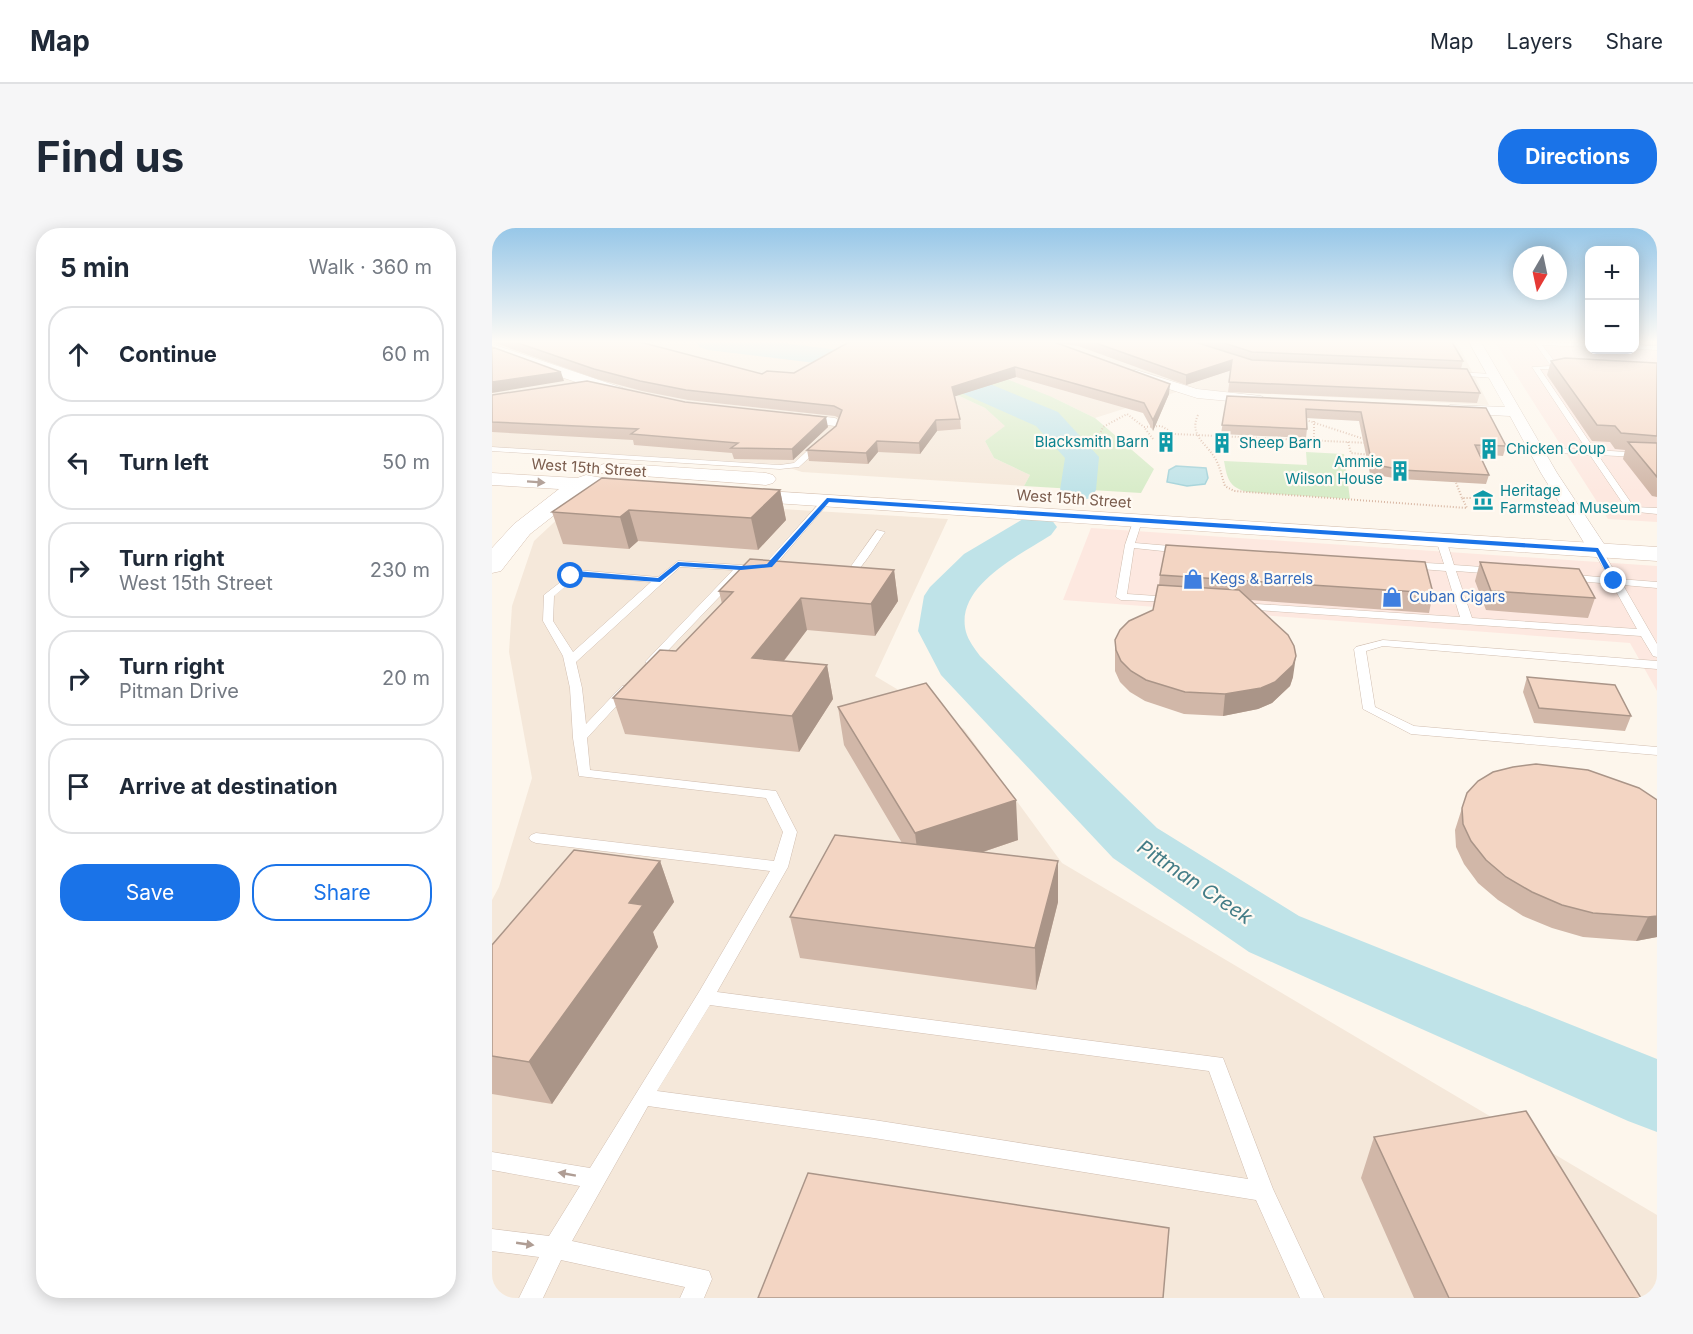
<!DOCTYPE html>
<meta charset="utf-8">
<style>
:root{--surface:#fff;--page:#f6f6f7;--text:#1f2937;--muted:#747a83;--line:#e0e1e3;--accent:#1a73e8}
body{margin:0;font-family:Inter,sans-serif;background:var(--page);color:var(--text)}
.controls{position:absolute;right:18px;top:18px;display:grid;overflow:hidden;border-radius:12px;box-shadow:0 3px 15px #0003}
.controls button{width:54px;height:54px;display:grid;place-items:center;padding:0;border:0;border-bottom:2px solid var(--line);background:var(--surface);color:var(--text);font:30px sans-serif}
.compass{position:absolute;left:1021px;top:18px;width:54px;height:54px;border-radius:50%;background:var(--surface);box-shadow:0 3px 15px #0003;rotate:189deg}
.stop{position:absolute;width:18px;height:18px;margin:-14px;border:4px solid #1a73e8;border-radius:50%;background:#fff}
.stop.end{background:#1a73e8;border-color:#fff;box-shadow:0 2px 6px #0008}
.list{margin:0;padding:0;list-style:none}
h2{display:flex;justify-content:space-between;align-items:center;height:78px;margin:0;padding:0 24px;font-size:26px}
h2 small{font-size:20px;font-weight:400;color:var(--muted)}
.list li{display:grid;grid-template-columns:39px 1fr auto;gap:18px;align-items:center;box-sizing:border-box;height:96px;margin:0 12px 12px;padding:0 12px;border:2px solid var(--line);border-radius:24px}
.list b{display:block;font-size:22px;white-space:nowrap}
.list p{margin:0;font-size:20px;white-space:nowrap;color:var(--muted)}
.list em{font-size:20px;font-style:normal;color:var(--muted)}
.actions{display:flex;gap:12px;padding:18px 24px}
.actions a{flex:1;padding:14px 0;border:2px solid var(--accent);border-radius:24px;text-align:center;font-size:21px;color:var(--accent)}
.actions .main{background:var(--accent);color:#fff}
.icon{flex:none;width:33px;height:33px;fill:none;stroke:currentColor;stroke-width:2;stroke-linecap:round;stroke-linejoin:round}
.map{position:relative;flex:none;width:1165px;height:1070px;overflow:hidden;border-radius:24px}
header{display:flex;align-items:center;gap:36px;box-sizing:border-box;height:84px;padding:0 30px;background:var(--surface);border-bottom:2px solid var(--line)}
header strong{font-size:28px}
nav{display:flex;gap:33px;margin-inline-start:auto;font-size:21px}
.intro{display:flex;align-items:center;justify-content:space-between;box-sizing:border-box;height:144px;padding:0 36px}
h1{margin:0;font-size:42px}
.button{padding:15px 27px;border-radius:24px;background:var(--accent);color:#fff;font-size:21px;font-weight:700}
main{display:flex;gap:36px;padding:0 36px}
aside{flex:1;background:var(--surface);border-radius:24px;box-shadow:0 3px 15px #0003}
.map>svg:first-child{display:block}
</style>
<header>
<strong>Map</strong>
<nav><a>Map</a><a>Layers</a><a>Share</a></nav>
</header>
<div class="intro"><h1>Find us</h1><a class="button">Directions</a></div>
<main>
<aside>
<h2>5 min<small>Walk · 360 m</small></h2>
<ul class="list">
<li><svg class="icon" aria-label="ahead" viewBox="0 0 24 24"><path d="M12 20V5M6 11l6-6 6 6"/></svg><div><b>Continue</b></div><em>60 m</em></li>
<li><svg class="icon" aria-label="left" viewBox="0 0 24 24"><path d="M17 20v-9H6M10 6l-5 5 5 5"/></svg><div><b>Turn left</b></div><em>50 m</em></li>
<li><svg class="icon" aria-label="right" viewBox="0 0 24 24"><path d="M7 20v-9h11M14 6l5 5-5 5"/></svg><div><b>Turn right</b><p>West 15th Street</p></div><em>230 m</em></li>
<li><svg class="icon" aria-label="right" viewBox="0 0 24 24"><path d="M7 20v-9h11M14 6l5 5-5 5"/></svg><div><b>Turn right</b><p>Pitman Drive</p></div><em>20 m</em></li>
<li><svg class="icon" aria-label="arrive" viewBox="0 0 24 24"><path d="M6 21V4h12l-3 4 3 4H6"/></svg><div><b>Arrive at destination</b></div></li>
</ul>
<div class="actions"><a class="main">Save</a><a>Share</a></div>
</aside>
<div class="map">
<svg width="1165" height="1070" viewBox="0 0 1165 1070">
<rect width="100%" height="100%" fill="#fdf6ec"/>
<path fill="#f5e8da" d="M965,114l32,63 -277,-14 -20,-4 -97,31 -43,-21 -97,-3 30,14 21,18 -21,15 9,17 36,17 -6,11 -222,-14 -24,-8 -286,-17v-104z
M123,271l333,20 -73,157 89,53 98,134 595,352v83h-1165v-398l7,-13 33,-109 -23,-126 3,-46 22,-65 30,-28z"/>
<path fill="#fde8e0" d="M1003,114h94l1,8h44l1,-8h22v180l-49,-3z
M599,300l566,38v125l-27,-48 -567,-43z"/>
<path fill="#d8ecc9" d="M497,144l63,25 43,21 59,51 -13,24 -117,-7 6,-11 -36,-17 -9,-17 20,-15 -20,-18 -30,-14z
M814,224l38,2 6,45 -102,-7c-19,-4 -21,-14 -24,-31l83,4z"/>
<path fill="#bfe3e8" stroke="#a5d3da" stroke-width="1.5" d="M684,238l30,2 2,10 -3,6 -18,2 -20,-4 2,-12z"/>
<g fill="none" stroke-linecap="round" stroke-linejoin="round">
<path fill="#bfe3e8" fill-rule="evenodd" d="M204,114h80l163,21 119,49 41,45 -3,33 -5,8 -13,3 -13,-3 -5,-8 5,-32 -29,-32 -113,-50 -215,-26 -9,-3z
M545,287l14,4 6,8 -6,8c-31,20 -97,51 -85,97 2,8 9,17 14,24l177,172 142,88 358,143v73l-29,-11 -379,-169 -136,-94 -172,-183 -23,-44 6,-35 6,-9 34,-33 59,-35z"/>
<g stroke="#d1beb0" stroke-width="1">
<path id="lane" d="M1042,114l56,1v4l-48,-2 16,21 11,2 -3,2 -26,-1 55,81 62,4v4l-59,-3 36,52 23,1v6l-29,-3 -38,-56 -57,-4 -1,-2 4,-2 51,3 -55,-83 19,-1z
M1142,117l23,1v4l-23,-1z
M962,144l40,2 3,2 -3,2 -42,-3z
M327,212l7,2 -27,25 -19,2 -288,-18v-4l288,18 14,-2z
M332,270l7,2 -58,68 -9,-1 -20,4 -89,93 -4,2 -6,-4 88,-92 -53,-3 -104,95 6,26 4,36 36,-38h8l2,3 -45,49 3,32 186,21 21,41 -9,35 -71,125 506,66 50,131 51,109h-24l-44,-98 -382,-62 -226,-32 -76,135 137,30 3,8 -8,19h-24l5,-11 -124,-27 -18,38h-24l20,-41 -47,-6v-22l57,7 31,-50 -88,-16v-18l98,16 109,-176 71,-121 -234,-28 -5,-2 -2,-3 2,-3 5,-2 238,28 9,-29 -17,-34 -187,-22 -6,-38 -3,-50 -7,-32 -20,-35 1,-26 32,-25 82,7 20,-16 63,4 19,-2 4,2zM86,348l73,6 -78,70 -20,-31 1,-25zM218,777l499,66 39,108 -374,-59 -217,-29z
M642,291l8,2 -7,22 47,4 5,3 -5,3 -48,-5 -7,46 44,3 5,3 -1,2 -54,-2 -5,-3 9,-52z
M385,302l8,2c-10,13 -28,50 -46,48v-4l10,-7z
M949,309l5,3 8,25 42,3 5,3 -5,3 -40,-3 16,47 165,11 -25,-45 -46,-4 -5,-3 5,-3 43,4 -16,-28 8,-2 18,31 38,3v6l-34,-3 34,59v13l-4,-1 -12,-20 -400,-27 -5,-3 5,-3 219,14 -14,-46 -38,-3 -5,-3 5,-3 36,2 -8,-24z
M891,412l274,21v8l-274,-23 -17,5 9,56 39,19 243,21v8l-246,-21 -48,-25 -9,-60 2,-2z"/>
</g>
<g stroke="#d1beb0" stroke-width="1">
<path id="street" d="M977,114h12l76,131 51,77 -3,4h-14l-50,-81 -31,-57 -60,-3 -7,-4 7,-4 55,2z
M0,116l131,44 2,3 -2,3h-10l-111,-36 -10,-5z
M644,142l61,19 64,7 7,4 -7,4 -64,-6 -66,-21v-6z
M298,185l45,5 7,4 -7,4 -50,-6 -2,-3 2,-3z"/>
</g>
<g stroke="#d6c0b0" stroke-width="1">
<path id="secondary" d="M116,235l158,10 7,2 3,4 -3,4 -7,2 -165,-12 -3,-4 3,-4z
M0,245l85,5 9,-3c18,4 39,4 58,9l3,4 -3,4 -7,2 -52,-3 -55,43 -29,37 -9,2v-25l22,-24 45,-35 -67,-4z
M244,261l921,58v14l-929,-61 -3,-5 3,-5z"/>
</g>
<path stroke="#d9b8a5" stroke-width="2" stroke-dasharray="1 2" stroke-linecap="butt" d="M706,187c-10,22 11,29 19,47 4,8 5,16 8,24l9,5 233,17 -5,-10h9
M811,191l64,21
M822,193v20
M661,211l-9,-12 17,-1 14,8 194,9
M856,214l3,11 21,2
M577,215h27l7,-16 24,-13 17,13
M963,252l7,18"/>
<use href="#lane" fill="#fff" fill-rule="evenodd"/>
<use href="#street" fill="#fff" fill-rule="evenodd"/>
<use href="#secondary" fill="#fff" fill-rule="evenodd"/>
</g>
<path fill="#d1b7a8" d="M0,114h148l122,32 32,-1 55,-31h603l11,19 -2,8 19,24 -3,10 -249,-11 3,-22 -45,15 -108,-39 -24,-3 115,51 -16,37 -10,-18 -127,-36 -61,19 5,23 1,10 -24,2 -17,23 -42,-2 -10,12 -59,-3 -2,-11 29,-24 3,-8 -4,-2 -147,-16 -46,-9 -45,-12z
M1059,133l106,2v134l-5,-1 -29,-37 2,-9 -10,-1 -5,-7 -18,-1 -45,-66z
M0,167l193,7 143,25 -35,33 -59,-1 -2,-6 -98,-8 -1,-5 -141,-8z
M735,168l259,12 20,38 -3,10 -24,-2 10,21 -3,9 -86,-5 -30,-5 -11,-53 -53,-3 1,11 -1,9 -85,-4z
M288,262l6,30 -28,30 -120,-9 -9,8 -66,-5 -11,-32z
M988,334l115,36 -7,20 -102,-8 -11,-29z
M402,342l4,31 -23,35 -68,-6 -23,31 43,4 6,34 -34,53 -174,-18 -12,-36 63,-47 46,-47 -3,-13z
M668,347l273,18 -4,20 -179,-13 43,77 -3,9 -18,17 -14,6 -35,7 -39,-2 -39,-13 -15,-9 -10,-10 -5,-11v-31l38,-30 6,-25z
M1035,449l104,39 -6,15 -91,-8 -11,-31z
M346,479l180,133 -35,12 75,9v41l-22,88 -236,-32 -10,-41 112,-74 -58,-98z
M1165,572v137l-21,4 -53,-4 -31,-9 -29,-12 -25,-16 -20,-17 -14,-19 -8,-17 -1,-17 7,-22z
M168,633l14,41 -21,30 5,15 -106,157 -60,-10v-149z
M882,909l267,161h-227l-53,-120z"/>
<path fill="#aa9588" d="M740,132v10l-46,15v-10z
M523,139l1,10 -63,20 -1,-10z
M69,144l3,9 -72,12v-11z
M678,156l-1,10 -16,37v-11z
M334,189l2,10 -35,33 -1,-11z
M444,192l1,11 -17,23 -1,-11z
M385,213l1,11 -10,12 -2,-11z
M288,262l6,30 -28,30 -7,-32z
M137,282l9,31 -9,8 -9,-32z
M402,342l4,31 -23,35 -4,-32z
M309,370l6,32 -47,62 -8,-34z
M804,428l-3,21 -3,9 -18,17 -14,6 -35,7 2,-22z
M335,437l6,34 -34,53 -7,-36z
M524,572l2,40 -98,33 -5,-40z
M168,633l14,41 -21,30 5,15 -106,157 -23,-42 100,-159z
M566,633v41l-22,88 -1,-42z
M1165,688v21l-21,4 12,-24z"/>
<path fill="#f3d5c3" stroke="#aa9588" stroke-width="1.5" d="M23,114h125l122,32 5,-3 27,2 55,-31h205l116,42 -17,36 -9,-17 -129,-36 -63,20 8,32 -24,1 -17,23 -42,-2 -11,12 -59,-3 29,-24 6,-16 -8,-4 -148,-16 -46,-9 -46,-12z
M601,114h102l57,18 215,9 13,24 -251,-11 3,-22 -46,15z
M729,114h231l11,19 -211,-9z
M0,119l69,25 -69,10z
M1073,130l92,5v73l-36,-3 -6,-7 -18,-1 -46,-64z
M95,153l98,21 141,15 -34,32 -61,-1 7,-5 -107,-9 7,-5 -146,-7v-27z
M735,168l259,12 20,38 -31,-1 14,30 -87,-5 -30,-6 -11,-52 -55,-3 1,20 -85,-4z
M1136,214l29,1v34z
M110,250l178,12 -29,28 -122,-8 -9,7 -68,-5z
M674,317l259,17 8,31 -273,-18z
M258,331l144,11 -23,34 -70,-6 -49,60 75,7 -35,51 -179,-18 47,-48 16,1 57,-59 -14,-1z
M988,334l99,7 16,29 -104,-7z
M666,357l81,5 49,45 6,11 2,10 -3,9 -18,17 -14,6 -36,6 -40,-2 -39,-12 -15,-9 -10,-10 -5,-11 -1,-10 5,-10 9,-9 24,-11z
M1035,449l88,8 16,31 -92,-8z
M434,455l90,117 -101,33 -77,-126z
M1044,536l52,6 51,18 18,12v116l-9,1 -55,-4 -31,-8 -30,-13 -26,-15 -20,-17 -15,-19 -8,-17 -1,-16 5,-15 11,-12 15,-9 20,-5z
M343,607l223,26 -23,87 -245,-31z
M82,622l86,11 -31,42 14,2 -114,157 -37,-6v-111z
M1034,883l115,187h-192l-75,-161z
M316,945l361,55 -6,70h-405z"/>
<defs><path id="oneway-solid" d="M-6-.8H1V-3.2L6.5 0L1 3.2V.8H-6Z" transform="scale(1.5)"/></defs>
<g fill="#af9d94">
<use href="#oneway-solid" transform="translate(44 254) rotate(4)"/>
<use href="#oneway-solid" transform="translate(75 946) rotate(-170)"/>
<use href="#oneway-solid" transform="translate(33 1016) rotate(8)"/>
</g>
<linearGradient id="sky" x2="0" y2="1"><stop stop-color="#97c7e8"/><stop offset="0.43" stop-color="#fefbf6"/><stop offset="1" stop-color="#fefbf6" stop-opacity="0"/></linearGradient>
<rect width="1165" height="264" fill="url(#sky)"/>
<path fill="#1a73e8" d="M335,270l771,50 20,33 -7,1 -15,-30 -767,-50 -57,65 -31,3 -61,-4 -20,16 -93,-6 9,-5 82,7 20,-16 63,4 26,-2z"/>
<defs>
<g id="building-bare" transform="scale(1.62)"><path d="M-4-6H4V6H1V3H-1V6H-4ZM-2.5-4.3h1.7v1.8h-1.7ZM.8-4.3h1.7v1.8H.8ZM-2.5-1h1.7V.8h-1.7ZM.8-1h1.7V.8H.8Z" fill="#0f9aa8" stroke="#fffaf3" stroke-width="2.5" paint-order="stroke"/></g>
<g id="museum-bare" transform="scale(1.62)"><path d="M0-6L6-3V-2H-6V-3ZM-5-1h2V3h-2ZM-1-1h2V3h-2ZM3-1h2V3H3ZM-6 4H6V6H-6Z" fill="#0f9aa8" stroke="#fffaf3" stroke-width="2.5" paint-order="stroke"/></g>
<g id="shop-bare" transform="scale(1.62)"><path d="M-5-2.5h2.3a2.7 3.5 0 0 1 5.4 0H5L5.5 6h-11ZM-1.5-2.5h3a1.5 2.3 0 0 0-3 0Z" fill="#3f7fe0" stroke="#fffaf3" stroke-width="2.5" paint-order="stroke"/></g>
</defs>
<g fill-rule="evenodd">
<use href="#building-bare" x="674" y="214"/>
<use href="#building-bare" x="730" y="215"/>
<use href="#building-bare" x="997" y="221"/>
<use href="#building-bare" x="908" y="243"/>
<use href="#museum-bare" x="991" y="272"/>
<use href="#shop-bare" x="701" y="351"/>
<use href="#shop-bare" x="900" y="369"/>
</g>
<g text-anchor="middle" stroke-width="4.5" stroke-linejoin="round" paint-order="stroke">
<g font-size="15" fill="#0d838f" stroke="#fffaf3" text-anchor="start">
<text x="657" y="219" text-anchor="end">Blacksmith Barn</text>
<text x="747" y="220">Sheep Barn</text>
<text x="1014" y="226">Chicken Coup</text>
<text x="891" y="239" text-anchor="end">Ammie<tspan x="891" dy="17">Wilson House</tspan></text>
<text x="1008" y="268">Heritage<tspan x="1008" dy="17">Farmstead Museum</tspan></text>
</g>
<g font-size="15" fill="#7a5c4d" stroke="#fffaf3">
<text transform="translate(97 240) rotate(4)" y="5">West 15th Street</text>
<text transform="translate(582 271) rotate(4)" y="5">West 15th Street</text>
</g>
<g font-size="15" fill="#366cbe" stroke="#fffaf3" text-anchor="start">
<text x="718" y="356">Kegs &amp; Barrels</text>
<text x="917" y="374">Cuban Cigars</text>
</g>
<g font-size="20" font-style="italic" fill="#437c86" stroke="#fffaf3">
<text transform="translate(703 654) rotate(34)" y="7">Pittman Creek</text>
</g>
</g>
</svg>
<div class="controls">
<button>+</button>
<button>−</button>
</div>
<svg class="compass" viewBox="-18 -18 36 36"><path d="M0-13l5 13h-10z" fill="#e53935"/><path d="M0 13l5-13h-10z" fill="#747a83"/></svg>
<div class="stop" style="left:79px;top:348px"></div>
<div class="stop end" style="left:1122px;top:353px"></div>
</div>
</main>
